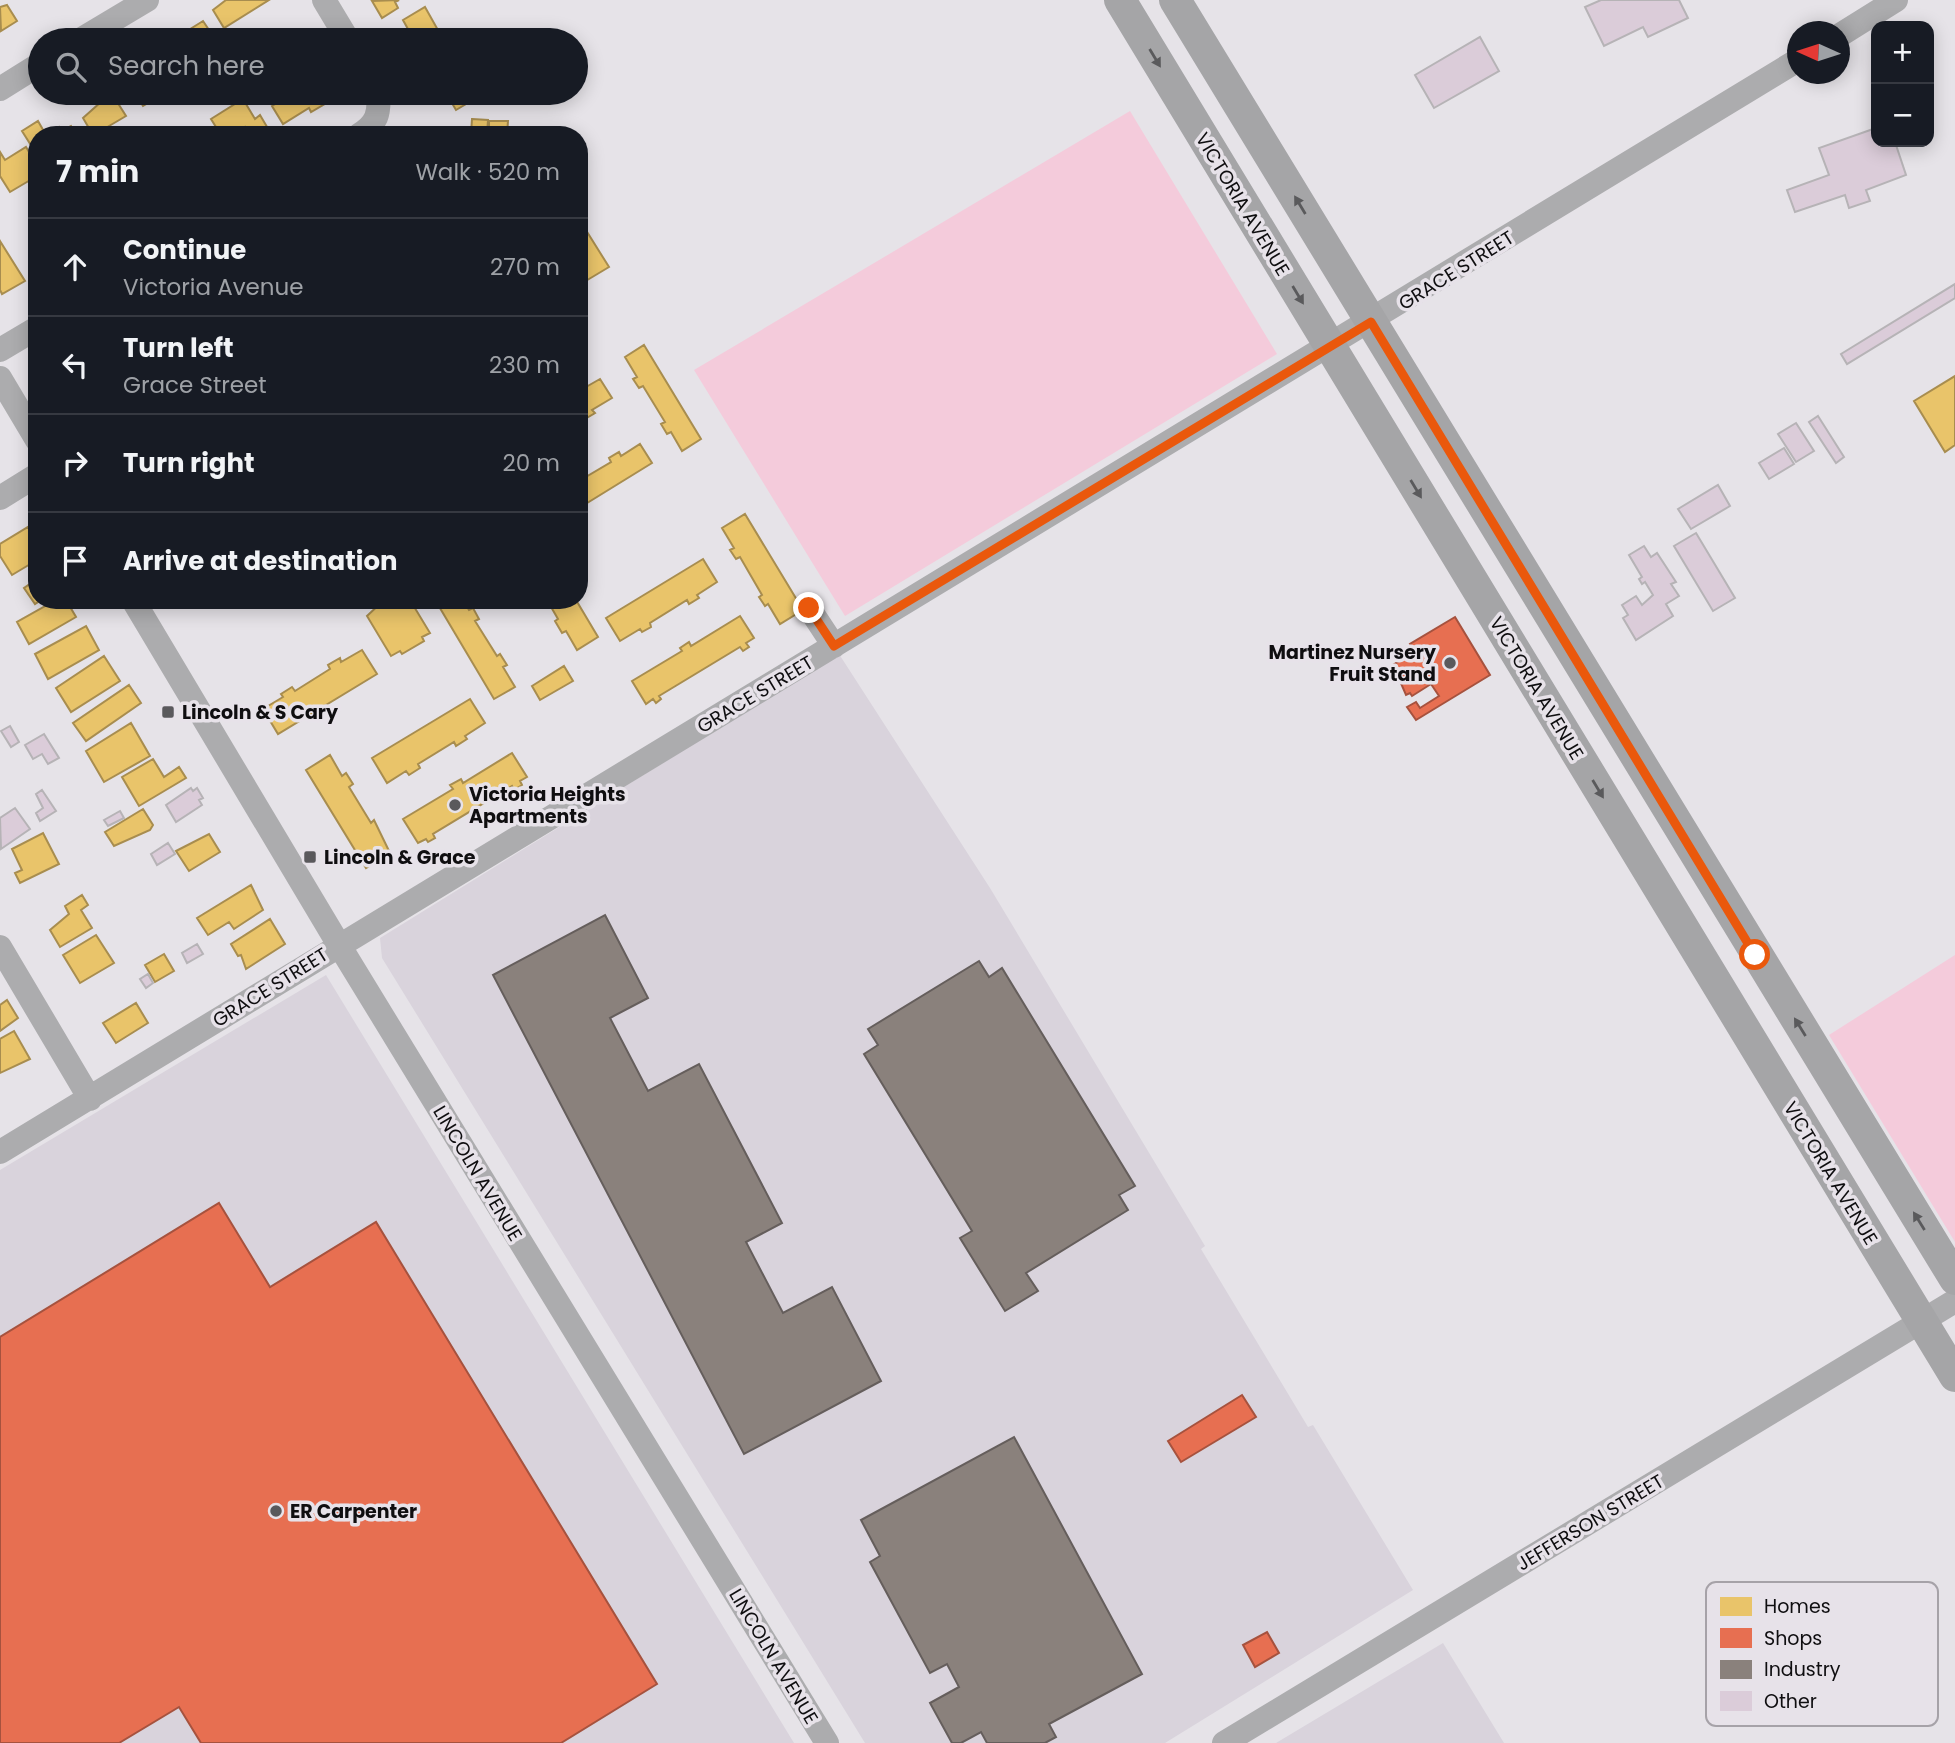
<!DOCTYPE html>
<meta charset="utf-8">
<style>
:root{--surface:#171b24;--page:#242831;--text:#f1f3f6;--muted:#9ea1a6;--line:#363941}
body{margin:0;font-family:Poppins,sans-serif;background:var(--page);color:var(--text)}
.controls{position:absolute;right:21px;top:21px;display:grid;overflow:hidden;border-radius:14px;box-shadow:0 4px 18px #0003}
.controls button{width:63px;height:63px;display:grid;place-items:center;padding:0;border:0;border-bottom:2px solid var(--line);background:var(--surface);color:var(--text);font:35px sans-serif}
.compass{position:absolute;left:1787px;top:21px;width:63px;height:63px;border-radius:50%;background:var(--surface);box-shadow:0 4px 18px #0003;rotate:273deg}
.stop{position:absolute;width:21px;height:21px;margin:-16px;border:5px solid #ea580c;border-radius:50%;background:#fff}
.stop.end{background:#ea580c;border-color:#fff;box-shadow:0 2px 7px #0008}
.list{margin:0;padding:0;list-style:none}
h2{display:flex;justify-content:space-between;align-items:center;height:91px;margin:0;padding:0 28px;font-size:30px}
h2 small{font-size:23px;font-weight:400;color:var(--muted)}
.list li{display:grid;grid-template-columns:46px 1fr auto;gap:21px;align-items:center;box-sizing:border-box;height:98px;padding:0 28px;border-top:2px solid var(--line)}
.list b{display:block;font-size:26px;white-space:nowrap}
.list p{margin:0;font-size:23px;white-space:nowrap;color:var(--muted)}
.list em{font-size:23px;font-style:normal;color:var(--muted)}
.icon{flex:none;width:38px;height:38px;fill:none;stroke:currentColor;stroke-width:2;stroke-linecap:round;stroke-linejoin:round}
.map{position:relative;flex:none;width:1955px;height:1743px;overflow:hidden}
.search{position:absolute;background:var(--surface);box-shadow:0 4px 18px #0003;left:28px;top:28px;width:560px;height:77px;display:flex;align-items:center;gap:18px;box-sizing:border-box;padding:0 24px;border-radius:38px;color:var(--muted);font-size:26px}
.panel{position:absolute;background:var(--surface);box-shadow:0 4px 18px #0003;left:28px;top:126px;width:560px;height:483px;border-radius:28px}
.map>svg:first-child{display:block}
</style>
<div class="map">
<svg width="1955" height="1743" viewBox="0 0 1955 1743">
<rect width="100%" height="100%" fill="#e6e3e8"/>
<path fill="#d9d3dc" d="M839,654l151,234 215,358 -4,3 107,178 5,-2 100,165 -248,153h-300l-483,-785 -2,-20z
M326,975l468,768h-794v-573z
M1443,1643l61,100h-228z"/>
<path fill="#f4cbdb" d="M1130,111l147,243 -432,262 -151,-246z
M1955,955v287l-126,-207z"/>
<path fill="#e9c46a" stroke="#a88d4f" stroke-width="2" d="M226,0h43l-45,28 -11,-18z
M399,0l-4,2 3,6 -16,10 -10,-17z
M7,5l10,16 -16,10 -1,-24z
M425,7l18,32 -2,1h-27l-11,-20z
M203,21l10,15 -6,4h-14l-6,-9z
M97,93h22l-5,4 12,19 -22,13 4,6h-15l-10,-17 19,-17z
M135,93h30l-22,13z
M294,93h31l5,8 -19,11 -2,-4 -26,16 -11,-18z
M446,93h29l3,4 -22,13z
M243,99l12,20 5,-4 10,17 -20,3 -5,-8 -12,8h-12l-10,-16z
M472,119l16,1 -1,15 -16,-1z
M38,121l8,14h-9v9l-5,3 -10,-16z
M489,121h19l-1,14h-18z
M71,126l5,9h-29l12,-8 2,4z
M26,147l11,18v11l-27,16 -10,-16v-24l5,8z
M579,219l30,48 -25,15 -5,-8z
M0,241l25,40 -23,13 -2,-4z
M644,345l57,94 -19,12 -11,-19 -4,2 -6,-10 4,-2 -22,-36 -4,2 -6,-9 4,-2 -12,-20z
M1955,376v69l-10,7 -31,-51z
M600,379l12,19 -20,12 3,3 -10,6 -2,-3 -4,2v-27z
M640,444l12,19 -73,45v-27l32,-19 -2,-4 10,-6 2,4z
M745,514l58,96 -23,14 -12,-20 -3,2 -6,-9 3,-2 -22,-38 -4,2 -6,-9 4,-2 -12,-20z
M28,527l9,15v18l-25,15 -12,-19v-12z
M703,559l14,23 -20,13 2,3 -10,6 -2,-4 -37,23 1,4 -9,5 -2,-3 -20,12 -14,-23z
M37,579v21h4l-6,4 -11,-16z
M56,600h10l10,17 -47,27 -12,-22z
M384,600h26l20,33 -8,4 2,4 -22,13 -2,-3 -9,5 -24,-40z
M442,600h21l6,10 4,-2 6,11 -4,2 22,35 3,-2 7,11 -4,2 12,20 -21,12 -57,-96z
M547,600h29l22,37 -21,13 -11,-19 -4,2 -7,-12 3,-2z
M740,616l14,22 -8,5 3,4 -6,4 -3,-4 -81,49 2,3 -5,4 -3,-4 -7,5 -14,-23 50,-30 -2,-3 9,-6 2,4z
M86,626l13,24 -51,29 -13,-25z
M362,650l15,24 -99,60 -15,-25 20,-12 -2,-3 11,-7 3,4 35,-22 -2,-4 12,-7 1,4z
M104,656l16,25 -49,31 -15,-24z
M564,666l9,15 -33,19 -8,-14z
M129,685l12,18 -55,38 -13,-18z
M470,699l15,24 -20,13 2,3 -11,7 -2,-4 -36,22 2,4 -11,7 -3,-4 -19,12 -15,-25z
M131,723l19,33 -46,26 -18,-31z
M512,753l15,24 -7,4 2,4 -8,5 -2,-4 -79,48 2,4 -7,4 -2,-3 -8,4 -15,-24 50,-30 -3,-4 11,-6 2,4z
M330,755l12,21 4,-3 7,11 -4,3 22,36 3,-3 16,33 -24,15 -60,-98z
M153,759l11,18 15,-10 7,11 -47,28 -17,-29z
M143,809l10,16 -3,5 -36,16 -9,-14z
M43,833l16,31 -39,19 -5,-10 7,-3 -10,-21z
M209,834l11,18 -31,19 -13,-20z
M251,885l12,25 -29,19 -5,-7 -21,13 -11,-17z
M82,895l6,10 -7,5 11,18 -32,19 -10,-17 19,-16 -4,-8z
M270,919l15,25 -39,25 -5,-14 -3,1 -7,-12z
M96,935l18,28 -34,20 -17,-28z
M164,954l10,17 -19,11 -10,-17z
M7,1000l11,18 -18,13v-26z
M136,1003l12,20 -32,20 -13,-20z
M14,1031l16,28 -30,14v-34z"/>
<path fill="#e76f51" stroke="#a6523e" stroke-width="2" d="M1455,617l35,58 -74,45 -9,-13 9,-5 4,6 19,-12 -8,-12 -19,12 -2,-3 -4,2 -13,-30 21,-13 -4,-8z
M219,1203l51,84 106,-65 281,462 -96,59h-360l-22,-36 -60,36h-119v-406z
M1242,1395l14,22 -75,45 -13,-21z
M1267,1632l12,21 -24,14 -12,-22z"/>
<path fill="#8a817c" stroke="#655e5c" stroke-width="2" d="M605,915l43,83 -38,20 38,73 51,-27 83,159 -36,19 37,71 49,-26 49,94 -137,73 -251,-479z
M979,961l10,16 13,-9 133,218 -16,9 9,15 -102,63 12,18 -33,20 -45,-73 12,-7 -108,-177 14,-9 -10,-16z
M1014,1437l128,237 -93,50 7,13 -11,6h-58l-6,-11 -20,11h-9l-22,-40 29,-16 -12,-23 -17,9 -60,-111 10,-6 -19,-36z"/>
<path fill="#dbccd9" stroke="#b6b3b6" stroke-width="2" d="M1601,0h78l9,18 -40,19 -5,-10 -39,19 -19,-39z
M1480,37l19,34 -65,37 -19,-33z
M1876,128v14h19l11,33 -40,15 4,11 -21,7 -4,-13 -50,17 -8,-22 42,-15 -10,-27z
M1955,284v14l-108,66 -6,-10z
M1818,416l26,41 -8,6 -27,-41z
M1796,423l18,28 -18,11 -18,-28z
M1784,448l10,16 -25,15 -10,-16z
M1718,485l12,21 -39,23 -13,-20z
M1696,533l39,65 -22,13 -39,-65z
M1644,546l7,11 6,-4 19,29 -5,2 8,12 -13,8 7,12 -37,24 -13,-22 5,-3 -6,-10 14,-9 6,9 11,-10 -8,-13 -3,2 -3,-5 3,-2 -13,-22z
M10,726l9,16 -8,5 -10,-16z
M44,734l15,24 -11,6 -6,-10 -9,5 -8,-14z
M191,788l2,3 4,-3 6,10 -4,2 3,5 -26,17 -10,-17z
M42,790l14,21 -16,10 -4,-8 7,-5 -7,-14z
M15,808l15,21 -29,20 -1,-31z
M120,811l4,7 -16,8 -4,-6z
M168,843l7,11 -18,11 -6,-11z
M197,944l6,10 -16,9 -5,-10z
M148,974l5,9 -7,5 -6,-9z"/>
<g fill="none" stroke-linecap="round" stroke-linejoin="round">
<path stroke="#acacae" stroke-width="24" d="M324,0l24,40
M1840,35l56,-35
M80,40l67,-40
M0,89l40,-25
M359,135c18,-11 21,-22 19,-42
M0,350l37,-22
M0,378l37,62
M0,498l37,-23
M133,600l206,345 488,798
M809,608l25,38
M0,947l90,152
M0,1152l1798,-1092
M1224,1743l731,-442"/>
<path stroke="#a5a5a7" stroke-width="32" d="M1120,0l835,1376
M1175,0l780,1279"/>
</g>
<defs><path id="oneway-solid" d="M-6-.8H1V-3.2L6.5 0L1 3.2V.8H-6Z" transform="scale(1.75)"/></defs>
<g fill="#5a5a5c">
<use href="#oneway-solid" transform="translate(1155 58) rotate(59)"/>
<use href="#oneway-solid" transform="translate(1300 205) rotate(-121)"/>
<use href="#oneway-solid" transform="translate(1298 295) rotate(59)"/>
<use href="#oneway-solid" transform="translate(1416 489) rotate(59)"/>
<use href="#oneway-solid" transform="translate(1598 789) rotate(59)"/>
<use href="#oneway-solid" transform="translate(1800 1027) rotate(-122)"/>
<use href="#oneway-solid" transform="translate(1919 1221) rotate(-122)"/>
</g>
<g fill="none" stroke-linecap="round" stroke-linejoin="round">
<path stroke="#ea580c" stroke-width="9" d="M809,608l25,38 537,-324 384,633"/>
</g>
<g fill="#5a595c" stroke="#e7e2e9" stroke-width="2.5">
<circle cx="1450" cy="663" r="7"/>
<rect x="161" y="705" width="14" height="14" rx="3.5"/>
<circle cx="455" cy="805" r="7"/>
<rect x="303" y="850" width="14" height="14" rx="3.5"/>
<circle cx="276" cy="1511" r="7"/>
</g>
<g text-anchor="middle" stroke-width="7" stroke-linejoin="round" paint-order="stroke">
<g font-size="19" fill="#0f0e10" stroke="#e7e2e9">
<text transform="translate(1243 204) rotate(59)" y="7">VICTORIA AVENUE</text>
<text transform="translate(1456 270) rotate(-32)" y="7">GRACE STREET</text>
<text transform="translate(1537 688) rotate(59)" y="7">VICTORIA AVENUE</text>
<text transform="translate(755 694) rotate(-31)" y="7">GRACE STREET</text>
<text transform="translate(270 987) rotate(-32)" y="7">GRACE STREET</text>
<text transform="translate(478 1173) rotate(59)" y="7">LINCOLN AVENUE</text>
<text transform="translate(1831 1173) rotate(59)" y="7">VICTORIA AVENUE</text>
<text transform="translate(1590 1522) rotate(-31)" y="7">JEFFERSON STREET</text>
<text transform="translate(774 1656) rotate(59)" y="7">LINCOLN AVENUE</text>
</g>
<g font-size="19" font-weight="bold" fill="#0f0e10" stroke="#e7e2e9" text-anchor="start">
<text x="1436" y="659" text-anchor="end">Martinez Nursery<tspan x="1436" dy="22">Fruit Stand</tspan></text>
<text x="182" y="719">Lincoln &amp; S Cary</text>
<text x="469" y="801">Victoria Heights<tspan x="469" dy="22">Apartments</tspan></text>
<text x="324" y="864">Lincoln &amp; Grace</text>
<text x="290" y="1518">ER Carpenter</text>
</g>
</g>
<rect x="1706" y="1582" width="232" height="144" rx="10" fill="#e7e2e9" stroke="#a6a2a8" stroke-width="2"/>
<rect x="1720" y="1597" width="32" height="19" fill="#e9c46a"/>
<rect x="1720" y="1628" width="32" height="20" fill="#e76f51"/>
<rect x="1720" y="1660" width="32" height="19" fill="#8a817c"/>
<rect x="1720" y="1691" width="32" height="20" fill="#dbccd9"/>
<g font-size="19" fill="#0f0e10">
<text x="1764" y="1613">Homes</text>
<text x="1764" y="1645">Shops</text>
<text x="1764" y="1676">Industry</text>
<text x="1764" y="1708">Other</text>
</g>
</svg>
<div class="controls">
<button>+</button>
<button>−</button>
</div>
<svg class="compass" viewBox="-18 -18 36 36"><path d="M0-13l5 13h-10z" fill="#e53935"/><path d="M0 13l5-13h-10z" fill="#9ea1a6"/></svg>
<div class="stop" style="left:1755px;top:955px"></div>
<div class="stop end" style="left:809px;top:608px"></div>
<div class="search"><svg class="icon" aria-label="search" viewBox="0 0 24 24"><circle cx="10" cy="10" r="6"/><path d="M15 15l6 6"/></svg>Search here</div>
<section class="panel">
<h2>7 min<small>Walk · 520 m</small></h2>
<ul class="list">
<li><svg class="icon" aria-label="ahead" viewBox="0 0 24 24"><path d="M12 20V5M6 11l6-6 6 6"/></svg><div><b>Continue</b><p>Victoria Avenue</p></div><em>270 m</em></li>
<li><svg class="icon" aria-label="left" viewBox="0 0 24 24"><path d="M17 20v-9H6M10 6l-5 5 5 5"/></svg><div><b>Turn left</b><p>Grace Street</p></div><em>230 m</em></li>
<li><svg class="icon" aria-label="right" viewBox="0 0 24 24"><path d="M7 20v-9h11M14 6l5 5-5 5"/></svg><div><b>Turn right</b></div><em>20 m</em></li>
<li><svg class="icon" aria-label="arrive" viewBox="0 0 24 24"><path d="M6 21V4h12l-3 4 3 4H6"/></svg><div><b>Arrive at destination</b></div></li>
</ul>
</section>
</div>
